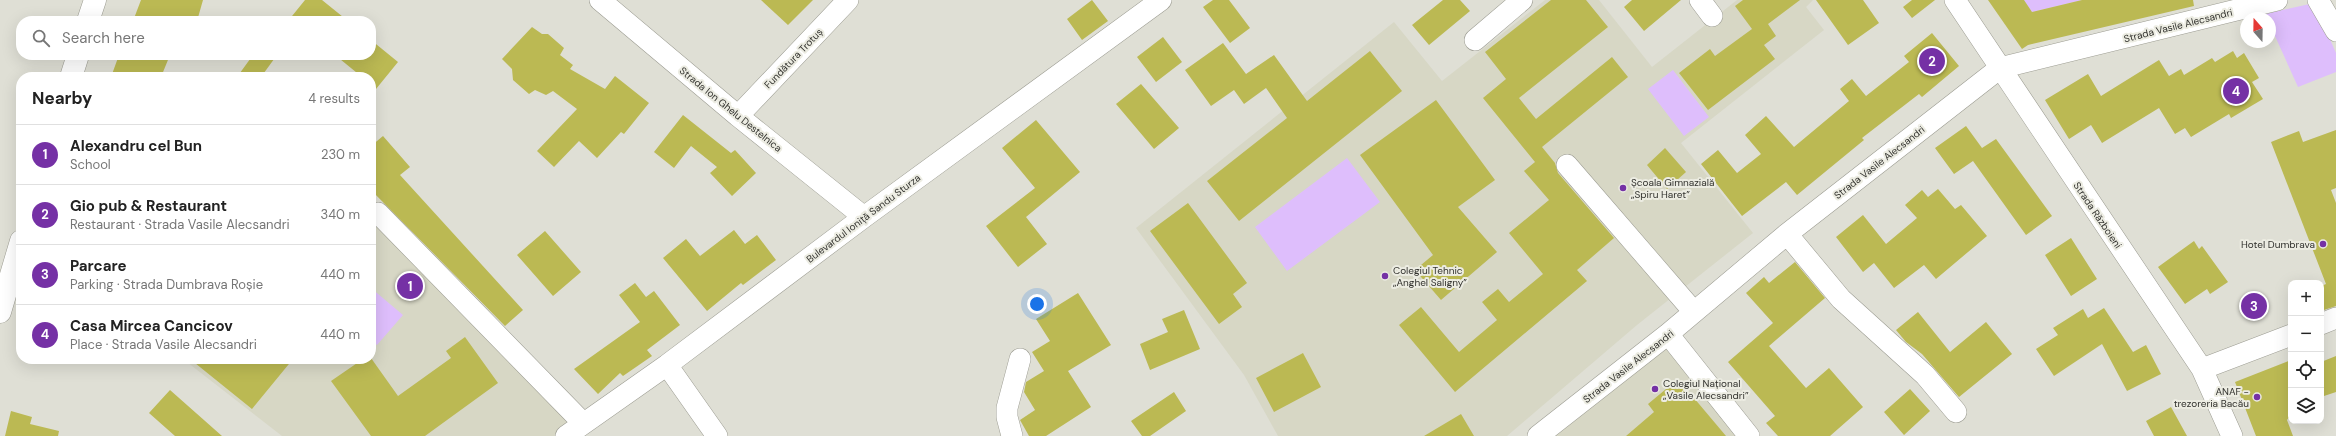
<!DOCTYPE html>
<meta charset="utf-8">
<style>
:root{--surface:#fff;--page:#f6f6f6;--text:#222;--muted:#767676;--line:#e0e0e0;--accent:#7531a5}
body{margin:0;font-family:"DM Sans",sans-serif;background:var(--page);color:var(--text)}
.controls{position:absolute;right:12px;bottom:12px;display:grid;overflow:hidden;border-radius:8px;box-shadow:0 4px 16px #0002}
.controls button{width:36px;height:36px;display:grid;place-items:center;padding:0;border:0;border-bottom:1px solid var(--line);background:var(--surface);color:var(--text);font:20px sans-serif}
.compass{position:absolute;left:2240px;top:12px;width:36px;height:36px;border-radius:50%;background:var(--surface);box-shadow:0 4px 16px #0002;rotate:340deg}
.you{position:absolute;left:1037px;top:304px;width:14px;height:14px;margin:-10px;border:3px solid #fff;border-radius:50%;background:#1a73e8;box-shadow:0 0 0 6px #1a73e833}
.badge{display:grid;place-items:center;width:26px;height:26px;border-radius:50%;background:var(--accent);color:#fff;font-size:13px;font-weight:700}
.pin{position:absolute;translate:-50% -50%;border:2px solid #fff;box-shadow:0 1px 4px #0006}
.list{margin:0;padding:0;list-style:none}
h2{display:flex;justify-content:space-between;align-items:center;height:52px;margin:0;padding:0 16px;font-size:17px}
h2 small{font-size:13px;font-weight:400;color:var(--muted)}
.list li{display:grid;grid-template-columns:26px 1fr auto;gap:12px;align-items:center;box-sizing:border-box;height:60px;padding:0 16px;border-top:1px solid var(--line)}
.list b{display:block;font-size:15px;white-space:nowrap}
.list p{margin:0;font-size:13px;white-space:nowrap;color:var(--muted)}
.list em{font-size:13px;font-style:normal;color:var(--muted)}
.icon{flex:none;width:22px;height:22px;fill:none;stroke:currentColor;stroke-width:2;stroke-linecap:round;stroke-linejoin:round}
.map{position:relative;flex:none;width:2336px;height:436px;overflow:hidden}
.search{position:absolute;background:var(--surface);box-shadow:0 4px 16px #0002;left:16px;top:16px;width:360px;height:44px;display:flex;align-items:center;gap:10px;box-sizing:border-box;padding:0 14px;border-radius:16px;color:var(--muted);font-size:15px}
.panel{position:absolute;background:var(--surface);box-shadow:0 4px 16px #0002;left:16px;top:72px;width:360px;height:292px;border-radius:16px}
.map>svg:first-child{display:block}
</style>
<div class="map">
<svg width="2336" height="436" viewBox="0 0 2336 436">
<rect width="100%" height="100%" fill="#dfdfd5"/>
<path fill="#d7d7c5" d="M1545,0h54l53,67 85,-67h76l-7,7 18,23 -143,113 72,90 -116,92 -130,111h-229l-34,-61 -108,-147 258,-206 48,59z
M371,214l220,203 -29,19h-280l-99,-77h188z
M1665,341l78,95h-198z"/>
<path fill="#debefc" d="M2024,0h58l-50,12z
M2314,3l22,50v19l-38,15 -28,-62v-7h-3l-2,-4z
M1673,70l36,47 -25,19 -36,-47z
M1347,158l33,44 -93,69 -32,-44z
M371,288l32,27 -26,30 -6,-5z"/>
<path fill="#bbb953" d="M141,0h62l-6,21h-64z
M305,0h17l26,21h-60z
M761,0h52l-25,25z
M1092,0l16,21 -26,19 -15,-21z
M1213,0h16l21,28 -20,15 -27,-36z
M1443,0h17l10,11 -41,34 -17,-20z
M1551,0h35l22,27 -89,71 17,21 76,-62 16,20 -86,70 13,16 3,10 56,65 -37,32 10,11 -132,111 -56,-67 22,-18 38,45 38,-32 -15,-18 16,-13 11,13 34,-28 -34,-41 40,-33 -25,-29 11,-9 -52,-64 23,-19 -21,-27z
M1632,0h49l-37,31 -20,-24z
M1743,0h57l-32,24 8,12 -12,9 11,14 -67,51 -29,-37 31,-24 5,7 37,-27 -17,-23z
M1816,0h47l16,23 -31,22z
M1912,0h23l-23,18 -9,-11z
M1988,0h36l8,12 50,-12h111l1,6 -166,39 -6,4z
M532,27l10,7h6l16,14 -4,7 13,10 -3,4 35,20 10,-13 34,27 -25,31 -3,-2 -24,26 -18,-17 -25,26 -17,-16 40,-42 -24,-18 -7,4 -11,-5 -6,4 -16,-14 -1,-11 -10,-10z
M1932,33l27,33 -37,31 -3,-3 -57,44 2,2 -67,55 -11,-13 -44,34 -41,-52 17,-14 19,23 24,-19 -16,-19 21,-19 28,31 55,-46 -9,-12 12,-10 14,17 43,-34 -5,-6z
M1163,37l19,25 -26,20 -19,-25z
M371,40l27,22 -22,27 -5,-5v-7h-9l-27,-22h36z
M1223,43l23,31 28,-19 33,46 63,-50 32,40 -163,130 -32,-40 80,-63 -21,-30 -22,16 -10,-14 -23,16 -26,-36z
M2233,51l4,7 7,-5 15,25 -7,4 11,17 -32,19 -2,-4 -38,23 -6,-9 -10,6 -16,-26 -57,35 -11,-18 -22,14 -24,-39 43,-26 13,22 58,-36 10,16 12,-7 3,6 28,-17 3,4z
M119,55h51l-9,22h-50z
M253,55h24l-16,22h-24z
M1141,84l38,44 -25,21 -38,-45z
M1436,100l59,80 -37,27 39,45 -56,48 -26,-30 18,-15 -73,-100z
M683,115l48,38 4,-3 21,23 -24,23 -22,-23 7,-6 -26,-21 -17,22 -20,-16z
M1036,120l44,52 -54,45 21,27 -29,23 -32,-41 49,-38 -33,-40z
M1966,126l16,22 14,-9 56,77 -26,19 -53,-74 -19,13 -19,-26z
M2336,130v58l-5,2 5,13v103l-15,5v-25l5,-2 -55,-142 28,-11 4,11z
M383,136l27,31 -10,8 123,135 -18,16 -134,-136v-44z
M1665,148l21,24 -19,17 -20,-24z
M1938,189l17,20 6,-4 26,31 -51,43 -12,-14 -30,23 -20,-25 -11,9 -27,-35 27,-22 23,29 31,-26 -12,-13 17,-15 6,7z
M1188,203l59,80 -14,11 9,13 -23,17 -69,-93z
M734,230l11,14 12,-9 19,25 -33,25 -2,-2 -34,28 -44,-53 23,-19 14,17z
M545,231l36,41 -28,24 -36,-41z
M2071,238l26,41 -26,17 -26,-41z
M2194,241l5,8 3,-3 26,36 -18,12 -3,-5 -22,15 -27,-37z
M1795,262l30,36 -56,48 37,42 23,-20 34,39 -33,29h-52l-12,-13 9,-7 -47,-54 45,-39 -27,-30 18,-16 5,6z
M635,283l11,14 8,-6 26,34 -33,25 5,6 -29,20 -3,-3 -22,21 -24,-25 66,-47 -21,-27z
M1078,293l33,52 -43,26 23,36 -45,29h-17l-9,-16 15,-10 -11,-18 2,-10 18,-11 -12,-19 18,-11 -14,-22z
M2104,308l29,44 13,-7 15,29 -34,17 -25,-47 -48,32 -18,-27 22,-14 -5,-7 30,-19 5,9z
M1184,310l16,39 -50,21 -10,-26 28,-12 -6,-13z
M1918,312l32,40 36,-30 26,32 -53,43 -37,-43 -16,-12 -10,-12z
M465,337l33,46 -73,53h-54l-40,-55 32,-22 8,-1 27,38 53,-38 -5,-7z
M1303,353l18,34 -47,25 -18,-34z
M2336,356v36l-15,5v-35z
M190,359h103l-41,50z
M2291,360v55l-4,5 6,16h-37l-21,-54z
M1678,379l48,57h-100l28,-24 -6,-8z
M1910,389l20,22 -26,24 -20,-23z
M170,390l52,46h-47l-26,-23z
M1174,392l12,19 -36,25h-8l-11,-15z
M2171,407l16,29h-33l-8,-15z
M11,411l21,6 -2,7 29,7 -1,5h-53z
M1461,414l13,22h-50z"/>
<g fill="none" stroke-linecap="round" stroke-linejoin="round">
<g stroke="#9c9c92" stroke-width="22">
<path id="minor" d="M600,0l138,116 126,101
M1700,0l12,16
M1955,0l247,369 30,67
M2318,0l18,31
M1475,40l47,-40
M738,116l110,-116
M1567,165l127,147
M378,213l205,210
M1787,234l54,65 84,76 31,37
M2321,324l15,-6
M1668,334l81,102
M667,365l50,71
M2202,369l89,-34
M566,436l101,-71 197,-148 297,-217
M1012,436l-5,-19v-9l13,-49
M1538,436l130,-102 119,-100 213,-166 277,-68"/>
</g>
<g stroke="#9c9c92" stroke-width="23">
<path id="major" d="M88,21l7,-21
M71,77l7,-22
M0,312l21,-71"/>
</g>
<use href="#minor" stroke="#fff" stroke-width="21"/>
<use href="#major" stroke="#fff" stroke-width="22"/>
</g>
<g fill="#7531a5" stroke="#ecece2" stroke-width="1.5">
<circle cx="1623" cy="188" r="4"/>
<circle cx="2323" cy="244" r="4"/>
<circle cx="1385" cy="276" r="4"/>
<circle cx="1655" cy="389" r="4"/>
<circle cx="2257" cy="397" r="4"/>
</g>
<g text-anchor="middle" stroke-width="4" stroke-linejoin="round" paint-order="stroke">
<g font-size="10" fill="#32322e" stroke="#ecece2">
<text transform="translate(2178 25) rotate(-14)" y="4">Strada Vasile Alecsandri</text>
<text transform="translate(793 58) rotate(-46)" y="4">Fundătura Trotuș</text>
<text transform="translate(731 109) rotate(39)" y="4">Strada Ion Ghelu Destelnica</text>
<text transform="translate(1879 162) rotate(-38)" y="4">Strada Vasile Alecsandri</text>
<text transform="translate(2098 215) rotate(56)" y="4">Strada Războieni</text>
<text transform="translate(863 218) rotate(-37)" y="4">Bulevardul Ioniță Sandu Sturza</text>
<text transform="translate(1628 366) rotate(-38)" y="4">Strada Vasile Alecsandri</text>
</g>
<g font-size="10" fill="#32322e" stroke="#ecece2" text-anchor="start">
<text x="1631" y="186">Școala Gimnazială<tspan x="1631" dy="12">„Spiru Haret”</tspan></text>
<text x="2315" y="248" text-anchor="end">Hotel Dumbrava</text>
<text x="1393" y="274">Colegiul Tehnic<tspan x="1393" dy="12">„Anghel Saligny”</tspan></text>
<text x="1663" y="387">Colegiul Național<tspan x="1663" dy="12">„Vasile Alecsandri”</tspan></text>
<text x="2249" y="395" text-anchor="end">ANAF -<tspan x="2249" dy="12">trezoreria Bacău</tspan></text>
</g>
</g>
</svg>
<div class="controls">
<button>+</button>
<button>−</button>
<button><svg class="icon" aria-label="locate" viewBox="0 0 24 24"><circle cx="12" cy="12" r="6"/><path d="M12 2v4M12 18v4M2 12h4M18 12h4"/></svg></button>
<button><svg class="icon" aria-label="layers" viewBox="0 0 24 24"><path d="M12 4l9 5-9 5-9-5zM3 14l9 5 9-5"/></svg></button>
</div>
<svg class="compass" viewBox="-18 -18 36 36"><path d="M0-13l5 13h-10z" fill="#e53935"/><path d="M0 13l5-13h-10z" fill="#767676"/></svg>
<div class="you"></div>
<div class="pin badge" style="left:410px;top:286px">1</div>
<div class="pin badge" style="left:1932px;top:61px">2</div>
<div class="pin badge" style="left:2254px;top:306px">3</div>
<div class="pin badge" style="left:2236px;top:91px">4</div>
<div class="search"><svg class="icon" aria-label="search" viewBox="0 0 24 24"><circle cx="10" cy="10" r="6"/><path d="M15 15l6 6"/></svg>Search here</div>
<section class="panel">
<h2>Nearby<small>4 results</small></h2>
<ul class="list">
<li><span class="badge">1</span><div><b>Alexandru cel Bun</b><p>School</p></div><em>230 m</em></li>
<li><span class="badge">2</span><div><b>Gio pub &amp; Restaurant</b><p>Restaurant · Strada Vasile Alecsandri</p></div><em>340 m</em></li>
<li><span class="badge">3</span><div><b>Parcare</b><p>Parking · Strada Dumbrava Roșie</p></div><em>440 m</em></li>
<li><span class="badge">4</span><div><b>Casa Mircea Cancicov</b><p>Place · Strada Vasile Alecsandri</p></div><em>440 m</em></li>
</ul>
</section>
</div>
